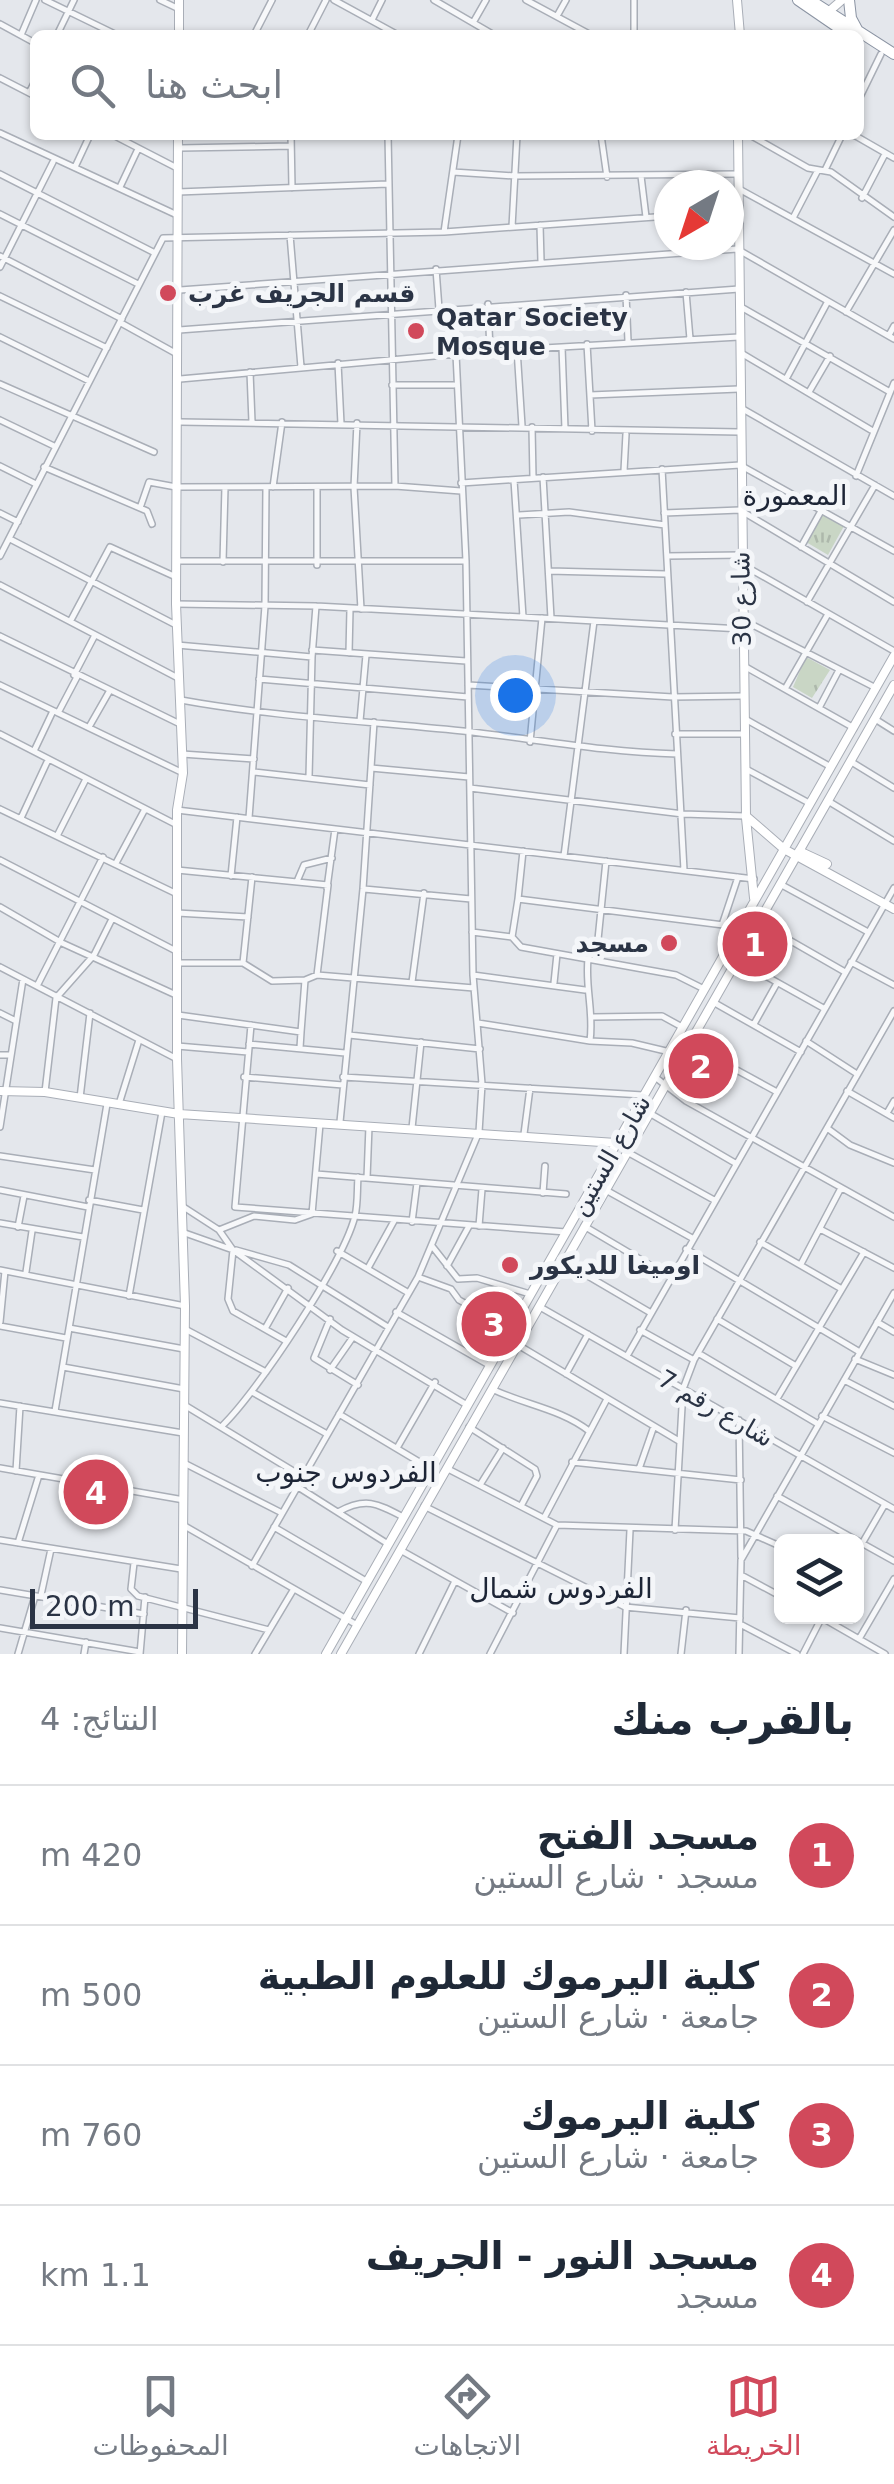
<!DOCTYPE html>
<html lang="ar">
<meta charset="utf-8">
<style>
:root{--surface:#fff;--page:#f6f6f7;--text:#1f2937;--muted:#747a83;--line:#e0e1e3;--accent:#d1495b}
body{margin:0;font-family:"DejaVu Sans",Cairo,sans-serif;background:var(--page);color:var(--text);direction:rtl}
.controls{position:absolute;right:30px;bottom:30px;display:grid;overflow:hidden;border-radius:15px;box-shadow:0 2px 8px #0004}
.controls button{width:90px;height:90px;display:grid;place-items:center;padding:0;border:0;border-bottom:2px solid var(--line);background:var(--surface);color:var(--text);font:50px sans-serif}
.compass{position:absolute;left:654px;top:170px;width:90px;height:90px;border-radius:50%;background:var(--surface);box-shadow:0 2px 8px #0004;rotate:219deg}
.scale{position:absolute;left:30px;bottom:25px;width:168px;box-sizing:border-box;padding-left:10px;border:5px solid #2b3445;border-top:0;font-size:28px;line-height:35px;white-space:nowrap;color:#2b3445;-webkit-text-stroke:8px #f4f6f9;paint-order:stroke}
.you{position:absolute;left:515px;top:695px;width:35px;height:35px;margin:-25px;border:8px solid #fff;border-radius:50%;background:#1a73e8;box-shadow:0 0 0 15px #1a73e833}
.badge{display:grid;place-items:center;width:65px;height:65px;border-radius:50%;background:var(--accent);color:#fff;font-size:32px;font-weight:700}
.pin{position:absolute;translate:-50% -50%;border:5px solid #fff;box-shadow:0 2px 10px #0006}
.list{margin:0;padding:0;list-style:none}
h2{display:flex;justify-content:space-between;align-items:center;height:130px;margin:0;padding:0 40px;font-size:42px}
h2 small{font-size:32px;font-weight:400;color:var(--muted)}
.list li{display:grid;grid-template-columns:65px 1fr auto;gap:30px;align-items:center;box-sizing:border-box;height:140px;padding:0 40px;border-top:2px solid var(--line)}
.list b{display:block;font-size:38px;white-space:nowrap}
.list p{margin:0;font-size:32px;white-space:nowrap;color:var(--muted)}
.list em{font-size:32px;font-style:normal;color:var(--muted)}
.icon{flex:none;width:55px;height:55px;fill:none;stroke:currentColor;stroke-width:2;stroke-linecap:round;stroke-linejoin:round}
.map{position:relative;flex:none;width:894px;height:1654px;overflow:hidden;direction:ltr}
.search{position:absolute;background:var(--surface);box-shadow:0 2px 8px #0004;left:30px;right:30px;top:30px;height:110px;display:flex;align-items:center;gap:25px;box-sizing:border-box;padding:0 35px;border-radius:15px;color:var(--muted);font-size:38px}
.sheet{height:690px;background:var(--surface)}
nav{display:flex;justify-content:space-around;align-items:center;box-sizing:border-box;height:140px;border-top:2px solid var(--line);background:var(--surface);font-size:28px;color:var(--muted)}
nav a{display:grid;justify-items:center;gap:5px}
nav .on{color:var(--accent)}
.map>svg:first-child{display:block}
</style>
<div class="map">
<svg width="894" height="1654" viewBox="0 0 894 1654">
<defs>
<pattern id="park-tufts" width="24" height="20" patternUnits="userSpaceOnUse" patternTransform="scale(2.5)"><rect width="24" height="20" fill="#c9d6c5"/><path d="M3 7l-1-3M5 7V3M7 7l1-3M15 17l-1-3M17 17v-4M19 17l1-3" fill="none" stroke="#adb8ab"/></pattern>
</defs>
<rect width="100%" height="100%" fill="#e4e7ec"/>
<path fill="url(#park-tufts)" d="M823,514l21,12 -16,29 -22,-13z
M806,657l24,13 -18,28 -19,-11z"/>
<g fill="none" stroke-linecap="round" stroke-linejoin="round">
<g stroke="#a9aeb7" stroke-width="8">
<path id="street" d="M45,0l72,35
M160,0l19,9
M334,0l64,35
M434,0l60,35
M526,0l65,35
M634,0v35
M557,16l9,-16
M372,20l10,-20
M474,21l12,-21
M0,24l35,19
M21,35l15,-35
M57,35l17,-35
M254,35l18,-35
M308,35l18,-35
M0,78l35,18
M29,93l6,-12
M859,99l22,-45
M0,133l177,82
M113,135l64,33
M291,135l1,53
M388,135l7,351
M601,135l6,42
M750,135l58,33 23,4 63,45
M854,135l40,23
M179,148l112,-2
M75,167l15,-32
M825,170l17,-35
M453,172l62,4 223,-2
M0,174l155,79
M641,176l5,41
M120,187l18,-38
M739,189l155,85
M178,192l210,-8
M862,198l23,-44
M0,214l138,70
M793,218l25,-48
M540,225l1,36
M512,227l5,-92
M444,232l14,-97
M290,235l11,132
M0,256l122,63
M0,267l53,-105
M436,269l3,40
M180,290l557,-41 157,90
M686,292l4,47
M626,295l2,46
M0,296l107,52
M488,304l2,47
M741,307l149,85
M846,312l48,-82
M121,323l56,31
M179,330l560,-41
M889,335l5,-9
M0,337l89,44
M587,344l5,87
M562,347l3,82
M517,349l5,77
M741,353l130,77
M338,363l3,61
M250,372l2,50
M180,379l310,-28 249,-14
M786,379l41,-76
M0,384l154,68
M392,385h62
M809,392l21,-36
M590,395l149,-6
M741,408l153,88
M0,420l54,26
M180,422l559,10
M357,423l-3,64 7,122
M532,427l1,51
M0,466l36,18
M44,467l103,44 5,13
M662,469l22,401
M624,471l2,-37
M856,476l38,-93
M543,477l8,141
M514,480l9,137
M461,483l279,-18 154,86
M273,487l9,-65
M317,488v77
M140,508l9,-26 27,5 219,-1 66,5
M0,513l18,9
M664,513l76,-3 154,92
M519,515l50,-3 96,13
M10,539l166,86
M801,547l20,-36
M0,556l163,-318 281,-6 225,-16
M667,556l74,-1
M176,561h290
M223,562l2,-75
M745,566l149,85
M549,571l117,3
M0,585l178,93
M807,602l68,-117
M176,604l140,2 426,23
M71,620l39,-73 66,30
M745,621l131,67
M0,636l180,88
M177,645l135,12 4,-51
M312,650l154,11
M349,653l1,-44
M744,666l110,62
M74,675l21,-40
M259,679l209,18
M0,685l183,88
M468,685l205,12 70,-1
M785,689l43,-75
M181,700c93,17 188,21 282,31 72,8 141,21 214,23
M819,708l20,-38
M58,713l19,-36
M875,719l19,12
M747,720l84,47
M360,721l6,-66
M89,727l20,-35
M0,734l177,91
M675,734h67
M530,742l12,-124
M34,751l19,-40
M182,754l72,5
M850,761l44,27
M371,768l98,9
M746,769l63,34
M254,772l116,13
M309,777l3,-120
M470,788l213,26 62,2
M828,801l66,40
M0,809l177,85
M177,810l577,69
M21,818l27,-58
M249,818l16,-212 1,-119
M58,834l28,-55
M523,851l-5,48 221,28
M564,856l30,-235
M0,860l178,92
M116,863l29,-54
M177,870l151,15 -11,90
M231,876l6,-59
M298,879l6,-14 28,-7
M780,884l88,48
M327,888l8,-59
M364,889l107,10
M0,907l62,36 114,52
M177,913l71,4
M758,922l87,50
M722,925l16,-48
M472,932l40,5 6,-38
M512,937l9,10 155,28 28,14
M596,959l10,-98
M737,960l88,49
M851,962l43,23
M178,963h65l29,18 33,-1 12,-5 157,13
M243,963l9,-86
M0,967l177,92
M473,975l112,15
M412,982l12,-89
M554,983l3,-29
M37,986l66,-129
M713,1002l88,50
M0,1013l16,8
M178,1015l123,17 -1,16
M593,1017l69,-1 20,11
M478,1023l112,18c4,-29 -5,-53 -2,-82
M754,1024l23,-41
M251,1025l-16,182 331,25
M301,1032l4,-52
M349,1035l131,14
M590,1041l42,2 38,9
M806,1041l51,33
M249,1044l96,9
M689,1044l88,48
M177,1046l71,6
M0,1055h11
M244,1077l99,8
M343,1077l300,18
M655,1077l31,24 208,116
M847,1091l47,27
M45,1092l11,-94 38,-43 18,-36
M80,1098l10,-85
M119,1104l20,-64
M887,1113l7,-12
M651,1114l84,49
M340,1122l23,-233 11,-167
M0,1127l23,-148
M412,1128l9,-86
M827,1128l23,17 44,18
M524,1134l6,-46
M629,1153l85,47
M0,1156l95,14
M316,1174l250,20
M367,1178l2,-52
M604,1189l88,49
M0,1190l88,17
M543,1193l2,-27
M89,1200l54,10
M182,1206l37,24 14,20 -5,49 5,12 53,30
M412,1222l5,-39
M0,1223l83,14
M479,1226l3,-37
M584,1226l86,51
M18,1227l6,-31
M820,1229l74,39
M219,1230l35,-14 41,4 17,-6 8,-90
M182,1232l51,18 109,80 125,75
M760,1242l80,46
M432,1246l26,33 19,-1 53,16
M686,1249l172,102
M236,1250l53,15 99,62
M337,1251l70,41
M564,1262l87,51
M801,1264l40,-76
M447,1266l22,-40
M368,1268l26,-47
M0,1270l185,36
M26,1272l6,-41
M418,1277l33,12 8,11 53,29
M129,1296l33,-184
M540,1307l354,202
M396,1312l93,53
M330,1319l-16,39 44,27
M717,1319l79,47
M0,1322l5,-51
M877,1322l17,10
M0,1326l66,12
M266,1327l22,-39
M69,1328l115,21
M185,1329l81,43
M640,1330l54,30
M518,1345l161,96
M698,1353l120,71
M627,1356l267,-468
M855,1359l39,16
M63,1367l121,22
M330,1370l23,-33
M566,1374l22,-40
M844,1380l50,26
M492,1389c33,16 69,20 97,42
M252,1392l75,42
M778,1397l86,-145
M0,1403l183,30
M186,1406l117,71
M55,1411l52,-307
M339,1414l92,55
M822,1416l72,37
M739,1420l2,137
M223,1425c35,-34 120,-162 132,-209 3,-12 2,-26 3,-39
M469,1427l66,42 2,7 -16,30
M397,1448l38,-66
M572,1462l169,18
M184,1463l98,50
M0,1468l184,32
M448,1469l109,56 189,6 36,16
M639,1469l15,-43
M16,1471l4,-65
M480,1485l23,-37
M298,1487l90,57
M777,1496l117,65
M424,1506l201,101 115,11
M338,1512c27,-15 39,-9 65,5
M544,1518l63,-119
M183,1525l174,100
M274,1527l92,54
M675,1530l8,-141 11,-29 200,-349
M0,1540l181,29
M18,1543l21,-68
M402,1551l111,62
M856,1554l29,-50
M134,1563l-3,26 7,7 131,34
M252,1566l166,-289 61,-145 3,-48 -9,-109 -7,-414 -10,-207
M741,1575l41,22
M0,1590l144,24
M41,1595l10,-46
M819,1616l66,38
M740,1624l57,30
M0,1628l140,24
M859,1639l35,-60
M18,1654l17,-58
M84,1654l2,-12
M140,1654l5,-57
M255,1654l37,-62
M419,1654l36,-73
M490,1654l67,-129
M624,1654l6,-124
M681,1654l5,-44
M739,1654l2,-94 153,-267
M803,1654l18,-35"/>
</g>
<g stroke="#a9aeb7" stroke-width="10">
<path id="secondary" d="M737,0l3,35
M827,13l15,-13
M179,35v-35
M178,135l-2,469 7,169 -6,37v249l8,247 -3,348
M738,135l8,681 38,33 110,60
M746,818l8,80
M799,851l28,13
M0,1091l45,1 134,22 437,29
M326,1654l568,-998
M341,1654l553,-969"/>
</g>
<g stroke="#8b94a3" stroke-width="12">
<path id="highway" d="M798,0l51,35
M810,0l84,54
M849,0l2,18 7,13"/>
</g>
<use href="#street" stroke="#f7f8fa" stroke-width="5"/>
<use href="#secondary" stroke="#fff" stroke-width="8"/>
<use href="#highway" stroke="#fff" stroke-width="10"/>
</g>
<g fill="#d1495b" stroke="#f4f6f9" stroke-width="4">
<circle cx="168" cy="293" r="10"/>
<circle cx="416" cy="331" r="10"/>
<circle cx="669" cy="943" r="10"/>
<circle cx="510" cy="1265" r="10"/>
</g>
<g text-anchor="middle" stroke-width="10" stroke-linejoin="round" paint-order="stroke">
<g font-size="25" font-weight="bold" fill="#2b3445" stroke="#f4f6f9" text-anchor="start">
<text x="188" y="302">قسم الجريف غرب</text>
<text x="436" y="326">Qatar Society<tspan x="436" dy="29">Mosque</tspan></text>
<text x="649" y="952" text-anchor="end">مسجد</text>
<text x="530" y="1274">اوميغا للديكور</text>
</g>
<g font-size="25" fill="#2b3445" stroke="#f4f6f9">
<text transform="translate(741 599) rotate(-91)" y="9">شارع 30</text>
<text transform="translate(610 1155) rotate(-60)" y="9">شارع الستين</text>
<text transform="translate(716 1408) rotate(30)" y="9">شارع رقم 7</text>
</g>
<g font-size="28" fill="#1d2536" stroke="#f4f6f9">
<text x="795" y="505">المعمورة</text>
<text x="346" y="1482">الفردوس جنوب</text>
<text x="561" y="1598">الفردوس شمال</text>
</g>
</g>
</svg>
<div class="controls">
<button><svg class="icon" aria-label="layers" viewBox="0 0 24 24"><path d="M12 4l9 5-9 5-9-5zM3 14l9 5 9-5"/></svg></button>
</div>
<svg class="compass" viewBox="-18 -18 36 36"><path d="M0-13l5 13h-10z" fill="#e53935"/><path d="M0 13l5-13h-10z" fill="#747a83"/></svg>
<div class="scale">200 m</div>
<div class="you"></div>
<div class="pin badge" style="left:755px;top:944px">1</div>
<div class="pin badge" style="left:701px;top:1066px">2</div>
<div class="pin badge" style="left:494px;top:1324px">3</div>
<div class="pin badge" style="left:96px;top:1492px">4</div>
<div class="search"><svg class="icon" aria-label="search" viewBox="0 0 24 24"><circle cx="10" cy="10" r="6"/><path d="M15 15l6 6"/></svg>ابحث هنا</div>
</div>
<section class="sheet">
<h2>بالقرب منك<small>النتائج: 4</small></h2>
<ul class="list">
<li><span class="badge">1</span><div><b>مسجد الفتح</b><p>مسجد · شارع الستين</p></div><em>420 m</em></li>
<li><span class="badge">2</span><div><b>كلية اليرموك للعلوم الطبية</b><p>جامعة · شارع الستين</p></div><em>500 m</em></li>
<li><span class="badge">3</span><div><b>كلية اليرموك</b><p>جامعة · شارع الستين</p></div><em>760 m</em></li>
<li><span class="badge">4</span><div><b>مسجد النور - الجريف</b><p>مسجد</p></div><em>1.1 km</em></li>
</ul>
</section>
<nav>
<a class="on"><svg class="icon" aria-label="map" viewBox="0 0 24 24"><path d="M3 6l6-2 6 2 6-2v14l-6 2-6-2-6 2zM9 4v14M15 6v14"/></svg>الخريطة</a>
<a><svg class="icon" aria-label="directions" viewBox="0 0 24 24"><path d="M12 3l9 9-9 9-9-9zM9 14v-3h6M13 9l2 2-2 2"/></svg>الاتجاهات</a>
<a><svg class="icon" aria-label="saved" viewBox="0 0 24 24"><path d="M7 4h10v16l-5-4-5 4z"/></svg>المحفوظات</a>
</nav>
